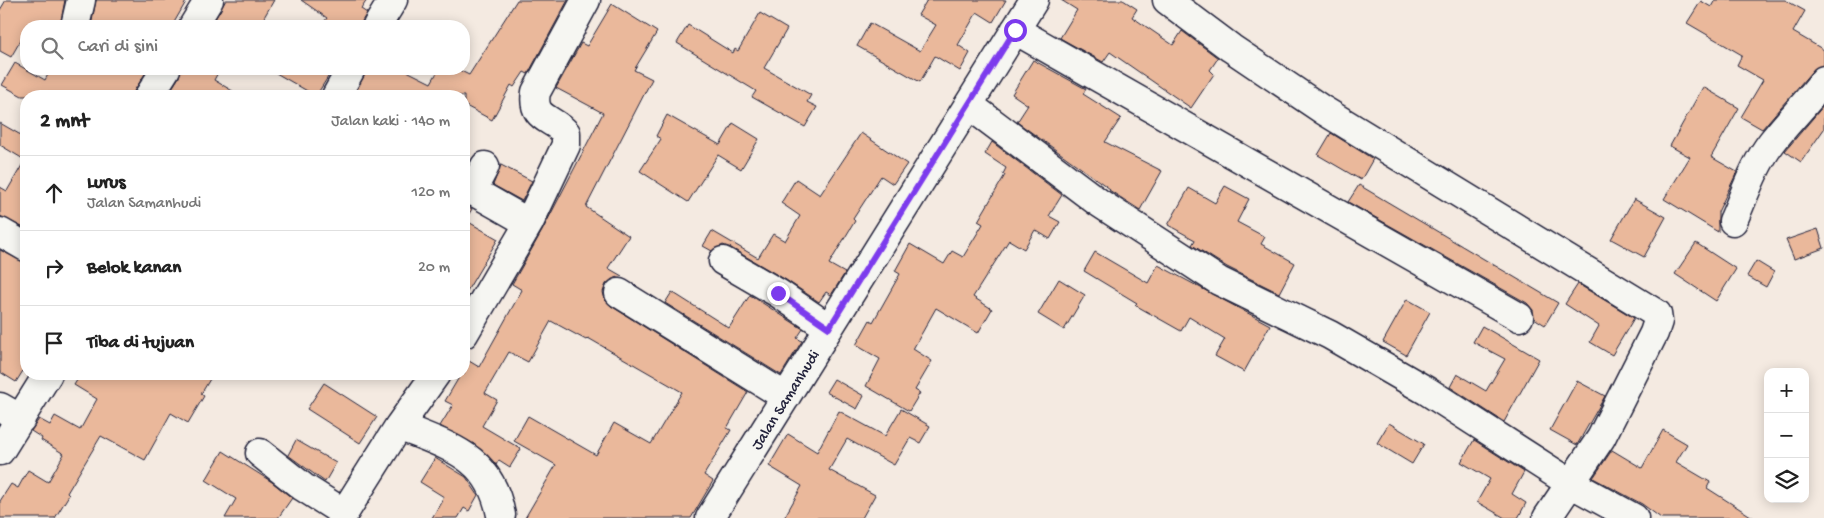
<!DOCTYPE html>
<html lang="id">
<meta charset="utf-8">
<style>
:root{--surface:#fff;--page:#f6f6f6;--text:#222;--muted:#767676;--line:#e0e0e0}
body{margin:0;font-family:"Gochi Hand",sans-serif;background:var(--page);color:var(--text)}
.controls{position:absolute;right:15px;bottom:15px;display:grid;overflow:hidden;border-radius:10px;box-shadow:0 2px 12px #0003}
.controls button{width:45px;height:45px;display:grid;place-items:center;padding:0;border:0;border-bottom:1px solid var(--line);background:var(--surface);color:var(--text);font:25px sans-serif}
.stop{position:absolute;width:15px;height:15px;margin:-11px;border:4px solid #7c3aed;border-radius:50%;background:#fff}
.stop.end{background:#7c3aed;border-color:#fff;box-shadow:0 1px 5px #0008}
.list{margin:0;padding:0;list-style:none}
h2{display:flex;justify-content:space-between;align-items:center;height:65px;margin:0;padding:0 20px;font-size:21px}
h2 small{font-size:16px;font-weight:400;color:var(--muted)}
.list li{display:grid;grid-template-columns:32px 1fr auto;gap:15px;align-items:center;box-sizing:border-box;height:75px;padding:0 20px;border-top:1px solid var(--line)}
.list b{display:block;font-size:19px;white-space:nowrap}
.list p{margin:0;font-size:16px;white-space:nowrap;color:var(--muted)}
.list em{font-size:16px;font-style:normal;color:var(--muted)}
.icon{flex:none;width:28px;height:28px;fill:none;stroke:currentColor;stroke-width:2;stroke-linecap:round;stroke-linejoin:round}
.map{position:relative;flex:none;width:1824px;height:518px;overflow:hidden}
.search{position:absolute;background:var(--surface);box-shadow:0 2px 12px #0003;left:20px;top:20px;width:450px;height:55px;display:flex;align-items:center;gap:12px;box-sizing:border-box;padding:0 18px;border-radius:20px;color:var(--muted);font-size:19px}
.panel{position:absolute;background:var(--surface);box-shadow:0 2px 12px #0003;left:20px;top:90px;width:450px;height:290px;border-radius:20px}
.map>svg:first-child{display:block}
</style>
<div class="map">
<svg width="1824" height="518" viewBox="0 0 1824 518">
<rect width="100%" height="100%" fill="#f4eae1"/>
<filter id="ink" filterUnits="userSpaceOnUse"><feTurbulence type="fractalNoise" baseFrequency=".02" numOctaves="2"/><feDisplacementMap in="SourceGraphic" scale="10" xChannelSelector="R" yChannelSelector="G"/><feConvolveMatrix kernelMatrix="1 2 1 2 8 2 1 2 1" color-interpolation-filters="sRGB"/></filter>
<g filter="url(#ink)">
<path fill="#eab89b" stroke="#22223b" d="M6,0h59l-5,26h-34v5l-15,26 -11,-6v-41z
M96,0h91l-15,26h-81z
M226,0h48l-15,26h-48z
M301,0h66l-6,9 6,4 -8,13h-38l6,-8z
M517,0h51l-40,74 -4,-2 -10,15 -3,-2 -19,35 -28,-15v-9h-110l13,-27h36l28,14 8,-14h18l12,6z
M927,0h79l-13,22 -16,-10 -19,33 12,8 -10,18 -25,-15 -15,26 -63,-36 13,-23 50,28 16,-26 -18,-10z
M1061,0h62l14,9 -5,8 41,28 9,-14 36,27 -8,12 4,4 -23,34 -81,-56 -7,10 -43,-24 17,-28z
M1715,0h70l20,11 -12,21 31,18v15l-12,6 -50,58 -21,-12 22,-37 -26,-15 5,-10 -55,-32 14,-22 10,6z
M612,4l45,28 -23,38 18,9 -66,128 43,29 -21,32 14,8 -10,3 -6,5 -3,8 2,8 6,6 137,86 -21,36 4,2 -27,45 9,6 -22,37h-166l31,-53 -42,-24 14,-25 68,39 18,-32 37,21 31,-52 -94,-54 -2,2 -35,-19 -23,41 -19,-10 -24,41 12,7 -15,26 39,23 -11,18 -11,-7 -3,5 -22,-21 -34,-18 13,-21 -8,-4 16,-27h3v-16l15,9 43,-77 -10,-6 30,-53 61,-118 -47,-25 25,-45 6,3z
M760,13l27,16 -23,39 47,27 -4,7 10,5 -12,20 -53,-30 4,-6 -79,-48 11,-18 45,28 2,-4 3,2z
M1033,60l53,29 -3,5 38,24 -16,24 57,29 -22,39 -31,-20 1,-1 -93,-67 11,-17 -16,-11z
M15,63l30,17 6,-11h97l-17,27h-109l-20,-11z
M181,69h39l-6,11 27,16h-74l12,-19z
M269,69h64l-17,27z
M1703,87l36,21 -28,49 26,15 -19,40v20l-54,-33 26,-42 -20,-11z
M1824,105v24l-23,33 -16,-11z
M667,115l53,30 13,-22 26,16 -18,30 -23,-14 -30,47 -48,-31 21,-32 -5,-3z
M0,123l26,15v91l-26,-13v-29l7,4 18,-31 -25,-15z
M861,133l46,31 -14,20 -12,-8 -28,43 2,2 -26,43 16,9 -14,22 -5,-3 -7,10 -33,-22 -55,-32 -8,-3 -11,6 -9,-5 9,-15 46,27 15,-24 12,7 15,-25 -19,-13 15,-24 24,16z
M1331,133l42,26 -12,21 -43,-25z
M992,142l70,53 -13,21 11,6 -10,17 -15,-9 -11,19 -15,-9 -36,57 19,12 -14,24 -42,-25 -23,41 19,12 -17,29 5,3 -11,18 -43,-25 14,-27 -24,-14 14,-25 3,2 27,-48 -5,-3 15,-27 34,20 8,-13 11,6 20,-33 -5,-3 27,-46 -2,-1 3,-6 -21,-14z
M501,165l31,16 -10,20 -29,-16z
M1359,185l199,118 -13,22 -11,-7 -1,-8 -6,-7 -179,-101z
M1225,186l24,13 -12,23 28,15 -4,7 34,19 -16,30 -52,-26 -35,-22 3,-5 -27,-15 21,-37 26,15z
M1634,199l32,18 -22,40 -33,-18z
M464,204l8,5 -7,11 33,19 -34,57z
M1818,229l6,19 -30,11 -8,-19z
M1696,243l40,26 -20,32 -41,-27z
M0,250l26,13v103l-10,16 -16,-10z
M1095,252l53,31 10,-18 112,60 -26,47 -29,-16 10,-17 -36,-22 -8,14 -46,-26 2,-2 -53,-32z
M1756,261l18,11 -8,15 -19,-11z
M1059,279l26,16 -21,35 -26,-16z
M1578,284l56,34 -22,37 -22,-13 9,-16 -34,-22z
M672,292l57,36 21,-33 53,34 -6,9 5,3 -21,34 -116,-72z
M1407,299l23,13 -24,43 -23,-13z
M1482,326l57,33 -35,63 -54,-35 7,-13 29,17 19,-32 -32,-17z
M81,374h132l-12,20 3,2 -16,27 -17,-10 -26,47 -44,-24 -34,57 2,2 -14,23h-55v-17l11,-17 7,4 10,-18 20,12 16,-28 -23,-14 1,-2 -11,-7 8,-12 11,6 5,-9 25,14 17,-31 -23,-14z
M834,379l30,17 -7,13 -31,-17z
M1577,381l28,15 -28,49 -27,-15z
M324,383l53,34 -17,26 -53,-34z
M901,409l29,17 -10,17 -10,-5 -16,27 -47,-26 -18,31 46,25 -13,23h-78l18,-32 -33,-20 19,-32 29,18 22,-41 46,25z
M1389,423l35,21 -12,20 -35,-21z
M1663,430l24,14 -11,18 34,20 -3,6 47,30h-93l-19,-14 -49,-26 19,-28 30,18z
M296,440l40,23 -11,19 -37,-27z
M1474,440l50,32 -12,22 14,9 -8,15h-13l-28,-16 13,-23 -29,-17z
M223,451l49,31 20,16 -14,20h-53l11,-19 -30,-19z
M435,458l31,19 12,18 -9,16 -5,-3 -6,10h-26l12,-21 -24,-15z"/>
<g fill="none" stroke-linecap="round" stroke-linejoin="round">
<g stroke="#22223b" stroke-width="31">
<path id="minor" d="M1167,0l64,48 92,62 334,204 1,7 -4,12 -53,105 -54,80
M75,26l6,-26
M193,26l16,-26
M377,26l16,-26
M1015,30l504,287
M149,96l17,-27
M336,96l15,-27
M969,105l129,97 121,79 111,54 97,56 143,92 64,35
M464,186l65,37
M473,189l12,-23
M1733,221c12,-27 21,-56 39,-79 17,-22 36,-40 52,-62
M0,232l26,15
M723,261l55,32 51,35
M619,293l167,104
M464,334l65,-111 37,-78v-12c-14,-16 -35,-13 -30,-41l50,-92
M0,407l21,12
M399,426c50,21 91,29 102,89
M0,451l48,-77
M260,453l43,34 41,26
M341,518l58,-92 37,-52
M710,518l324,-518"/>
</g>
<use href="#minor" stroke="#f6f6f2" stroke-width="28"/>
</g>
</g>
<g fill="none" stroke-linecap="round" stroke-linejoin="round" filter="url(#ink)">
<path stroke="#7c3aed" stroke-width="6" d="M778,293l51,35 186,-298"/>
</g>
<g text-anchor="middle" stroke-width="4" stroke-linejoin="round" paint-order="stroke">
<g font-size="16" fill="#22223b" stroke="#f6f6f2">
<text transform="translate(784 399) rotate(-58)" y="6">Jalan Samanhudi</text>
</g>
</g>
</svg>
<div class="controls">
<button>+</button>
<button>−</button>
<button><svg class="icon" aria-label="layers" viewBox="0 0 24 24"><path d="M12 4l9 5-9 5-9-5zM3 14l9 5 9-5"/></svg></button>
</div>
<div class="stop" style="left:1015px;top:30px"></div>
<div class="stop end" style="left:778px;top:293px"></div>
<div class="search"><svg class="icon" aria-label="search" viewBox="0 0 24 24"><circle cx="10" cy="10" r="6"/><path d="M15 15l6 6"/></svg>Cari di sini</div>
<section class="panel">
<h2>2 mnt<small>Jalan kaki · 140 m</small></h2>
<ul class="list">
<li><svg class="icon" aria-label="ahead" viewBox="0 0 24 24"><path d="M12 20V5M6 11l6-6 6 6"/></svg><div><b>Lurus</b><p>Jalan Samanhudi</p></div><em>120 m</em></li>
<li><svg class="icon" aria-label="right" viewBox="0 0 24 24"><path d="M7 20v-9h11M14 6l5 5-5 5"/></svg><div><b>Belok kanan</b></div><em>20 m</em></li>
<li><svg class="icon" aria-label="arrive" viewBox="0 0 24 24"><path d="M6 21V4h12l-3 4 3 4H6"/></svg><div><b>Tiba di tujuan</b></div></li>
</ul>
</section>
</div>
